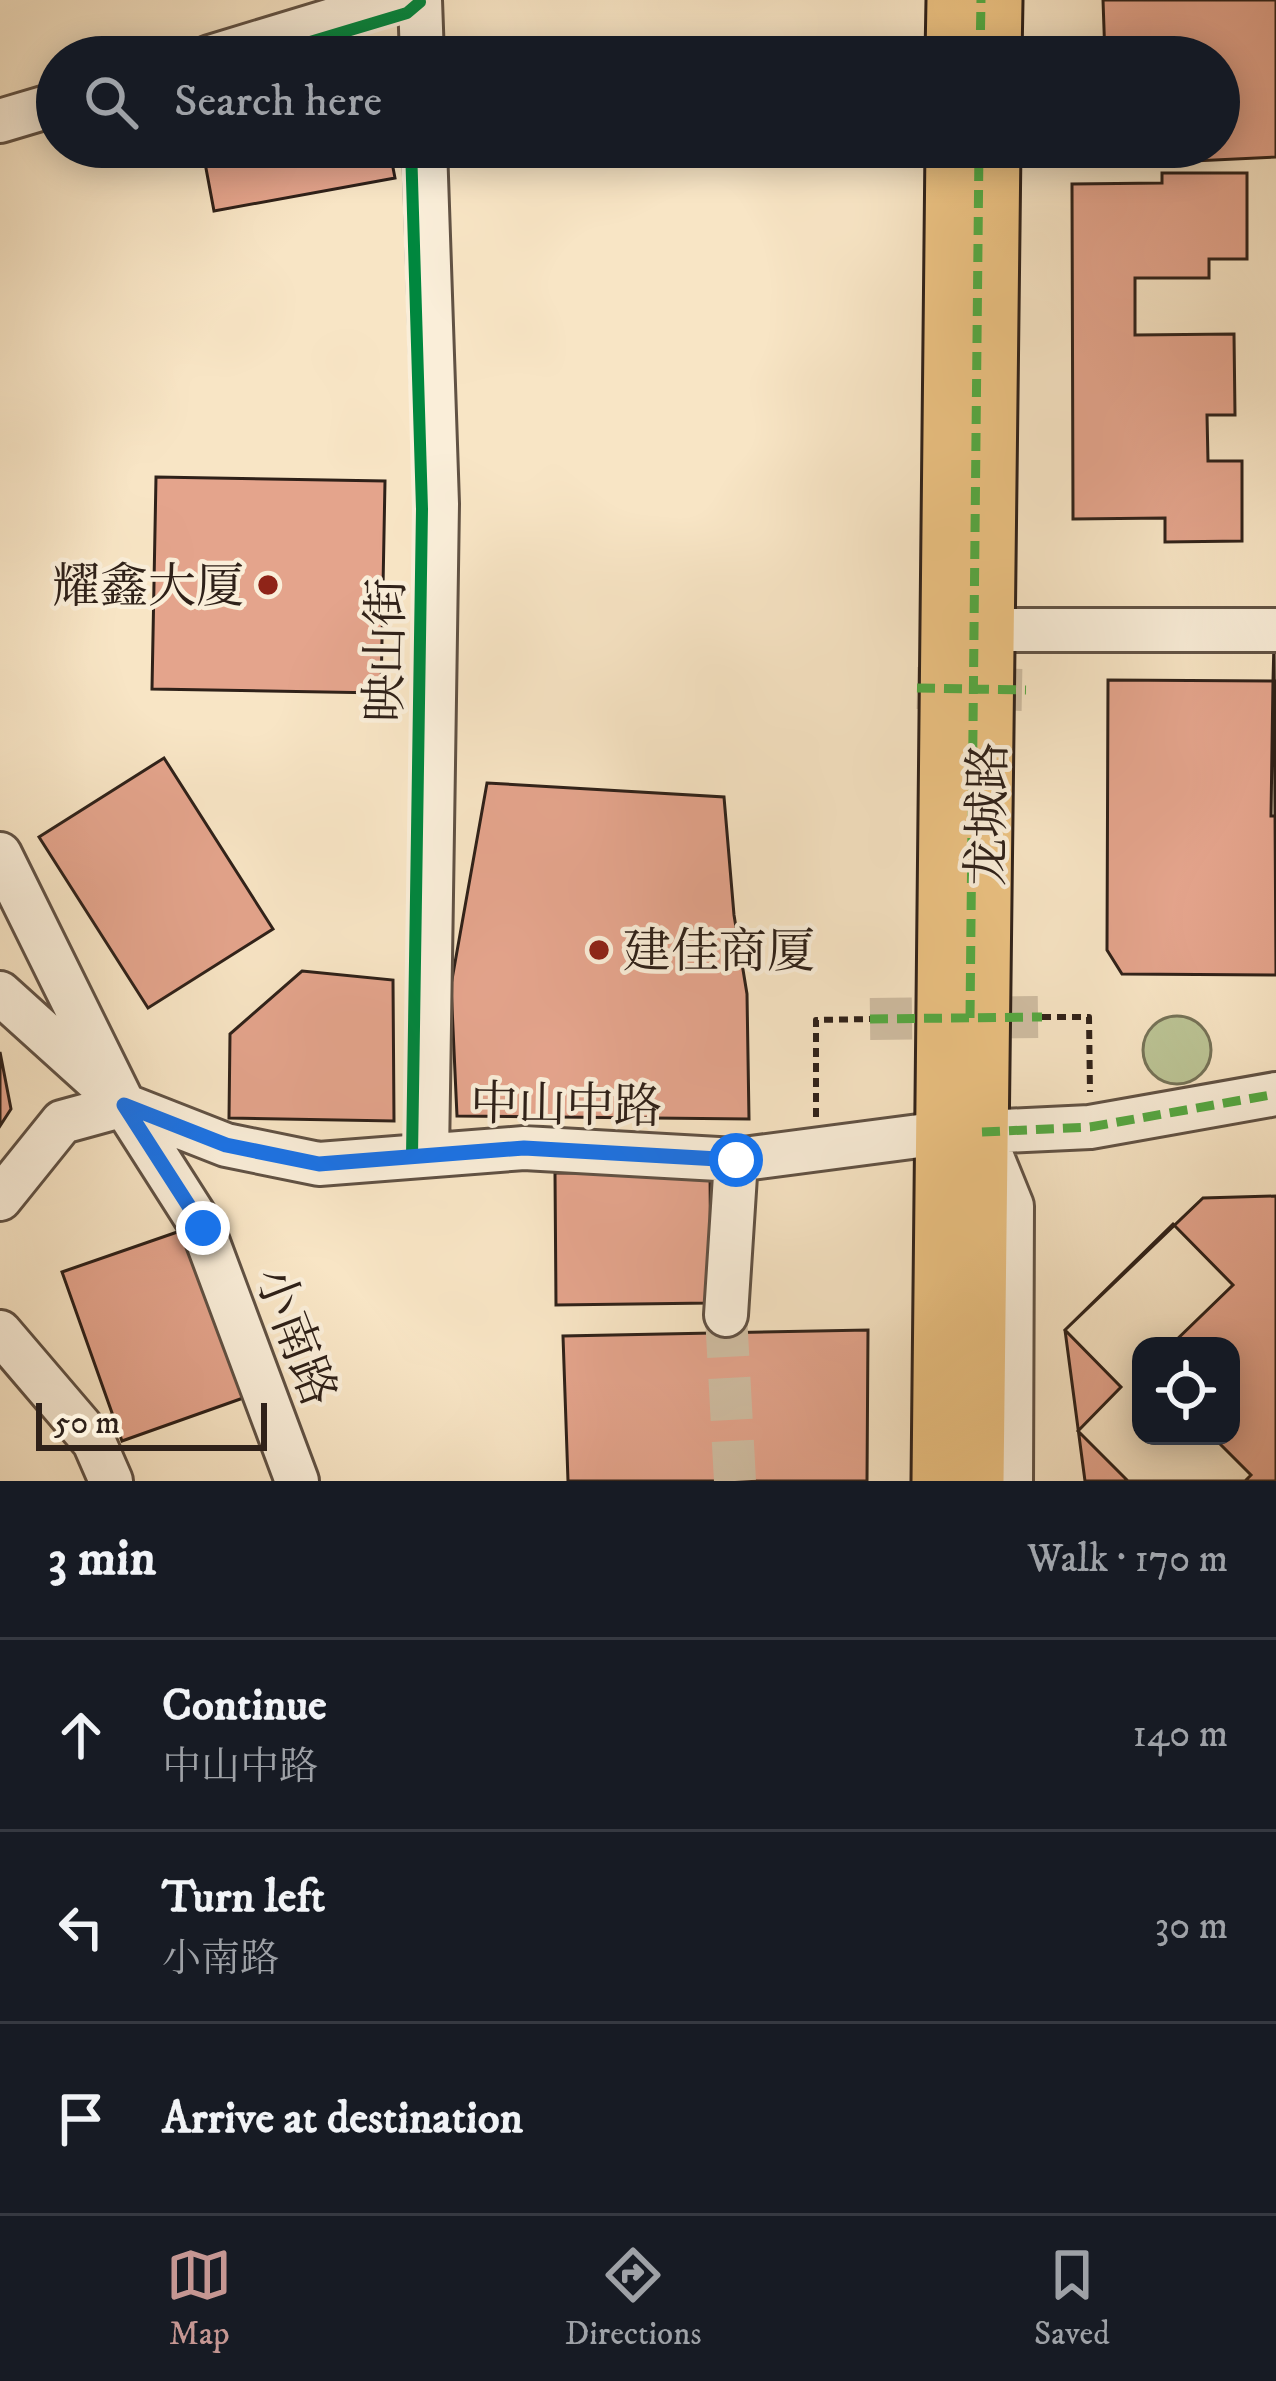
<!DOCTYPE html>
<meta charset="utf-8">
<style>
:root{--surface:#171b24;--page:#242831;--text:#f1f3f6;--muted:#9ea1a6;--line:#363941;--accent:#c59692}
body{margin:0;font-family:"IM FELL DW Pica","Noto Serif SC",serif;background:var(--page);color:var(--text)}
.controls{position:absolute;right:36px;bottom:36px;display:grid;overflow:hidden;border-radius:24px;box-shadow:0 6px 30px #0003}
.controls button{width:108px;height:108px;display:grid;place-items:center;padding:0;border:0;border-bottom:3px solid var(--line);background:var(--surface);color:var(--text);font:60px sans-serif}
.scale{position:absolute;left:36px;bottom:30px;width:231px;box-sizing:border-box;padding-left:12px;border:6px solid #2f2119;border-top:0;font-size:33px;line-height:42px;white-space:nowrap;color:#2f2119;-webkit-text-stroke:9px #faeed9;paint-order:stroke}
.stop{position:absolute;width:36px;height:36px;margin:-27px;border:9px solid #1a73e8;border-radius:50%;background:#fff}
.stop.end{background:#1a73e8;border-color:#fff;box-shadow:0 3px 12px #0008}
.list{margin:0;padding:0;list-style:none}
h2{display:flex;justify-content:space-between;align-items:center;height:156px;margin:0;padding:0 48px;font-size:51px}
h2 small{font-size:39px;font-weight:400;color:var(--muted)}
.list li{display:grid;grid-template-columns:78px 1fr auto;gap:36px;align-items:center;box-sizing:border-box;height:192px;padding:0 48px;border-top:3px solid var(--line)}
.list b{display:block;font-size:45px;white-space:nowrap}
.list p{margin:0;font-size:39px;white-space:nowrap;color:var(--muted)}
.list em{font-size:39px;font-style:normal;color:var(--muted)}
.icon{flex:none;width:66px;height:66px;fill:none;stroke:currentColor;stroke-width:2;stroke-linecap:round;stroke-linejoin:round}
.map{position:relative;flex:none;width:1276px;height:1481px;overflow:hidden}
.search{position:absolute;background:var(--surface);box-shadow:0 6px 30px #0003;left:36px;right:36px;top:36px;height:132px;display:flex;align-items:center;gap:30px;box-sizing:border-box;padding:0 42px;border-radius:66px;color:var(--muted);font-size:45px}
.sheet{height:732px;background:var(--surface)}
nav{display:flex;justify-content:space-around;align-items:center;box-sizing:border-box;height:168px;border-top:3px solid var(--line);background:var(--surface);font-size:33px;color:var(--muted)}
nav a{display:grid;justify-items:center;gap:6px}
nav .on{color:var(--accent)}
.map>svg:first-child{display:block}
</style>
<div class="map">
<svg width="1276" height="1481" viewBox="0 0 1276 1481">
<rect width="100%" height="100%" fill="#f8e5c5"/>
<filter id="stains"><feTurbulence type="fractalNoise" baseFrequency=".00167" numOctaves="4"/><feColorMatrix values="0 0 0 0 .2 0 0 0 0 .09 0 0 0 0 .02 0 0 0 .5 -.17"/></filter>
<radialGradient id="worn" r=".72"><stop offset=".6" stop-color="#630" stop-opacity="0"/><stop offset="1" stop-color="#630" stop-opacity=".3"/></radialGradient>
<path fill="#bcc596" stroke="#767358" stroke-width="3" d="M1143 1050a34 34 0 1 1 68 0a34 34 0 1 1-68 0Z"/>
<path fill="#e4a48c" stroke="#2f2119" stroke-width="3" fill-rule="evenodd" d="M1103,0h173v157l-165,8 -1,-18h109v-90h-114z
M202,147h187l6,31 -181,33z
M1162,173h85v86h-38v19h-74v57l99,-1 1,81h-28l1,46h34v80l-77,1v-24l-92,1 -1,-335 90,-1z
M156,477l229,4 -4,212 -229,-4z
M1274,642l2,333 -154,-1 -15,-24 1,-270 165,1z
M1273,681h3v135h-5z
M164,758l109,171 -125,79 -109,-171z
M487,783l237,14 10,118 13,79 2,125 -292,-3 -6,-131z
M302,971l91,9 1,141 -165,-3 1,-84z
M0,1052l11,57 -11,17z
M710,1172l1,131 -155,2 -1,-132z
M1276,1196v285h-191l-20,-151 138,-132zM1141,1346h90v90h-90z
M1173,1224l60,61 -63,61h-29v90h71l39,39 -6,6h-117l-50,-50 43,-44 -56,-57z
M186,1229l60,168 -124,44 -60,-169z
M868,1330l-1,151h-299l-5,-145z"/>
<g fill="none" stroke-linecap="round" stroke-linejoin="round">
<path stroke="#d0bea3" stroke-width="42" stroke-dasharray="42 21" stroke-linecap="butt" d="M917,688l109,2
M870,1019l172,-2
M726,1315l9,166"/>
<g stroke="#615244" stroke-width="48">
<path id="minor" d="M420,0l2,57
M210,57l188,-57
M0,121l57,-17
M425,147l12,357 -10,651
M961,630h315
M0,854l124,251 79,124 94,252
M0,993l124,112 102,40 93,19 205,-16 212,12 206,-27
M0,1199l62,-77 62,-17
M726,1315l10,-155
M0,1332l94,110 17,39
M1011,1481l1,-275 -30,-74 108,-5 186,-33"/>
</g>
<g stroke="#2f2119" stroke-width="57">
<path id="major" d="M952,57l1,-57
M995,57l1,-57
M938,1481l14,-1334
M978,1481l16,-1334"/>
</g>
<path stroke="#2f2119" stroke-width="6" stroke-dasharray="9 6" stroke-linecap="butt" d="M1042,1017h47l1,75
M816,1117v-97l54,-1"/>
<use href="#minor" stroke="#faeed9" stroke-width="42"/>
<use href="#major" stroke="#ecc282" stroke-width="51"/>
<path stroke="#54aa42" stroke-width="9" stroke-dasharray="18 9" stroke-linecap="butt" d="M980,57l1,-57
M917,688l109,2
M970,1018l9,-871
M870,1019l172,-2
M982,1132l108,-5 186,-33"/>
<g stroke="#faeed9" stroke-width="20">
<path id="cycleway" d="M260,57l147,-44 13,-11
M411,147l11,362 -10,647"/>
</g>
<use href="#cycleway" stroke="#00873e" stroke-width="12"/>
</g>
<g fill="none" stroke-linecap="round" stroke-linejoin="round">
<path stroke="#1a73e8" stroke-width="15" d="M203,1228l-79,-123 102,40 93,19 205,-16 212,12"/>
</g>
<g fill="#8f2418" stroke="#faeed9" stroke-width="4.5">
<circle cx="268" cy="585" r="12"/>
<circle cx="599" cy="950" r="12"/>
</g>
<g text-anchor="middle" stroke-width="9" stroke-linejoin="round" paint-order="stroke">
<g font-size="48" fill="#2f2119" stroke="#faeed9" text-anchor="end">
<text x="244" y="602">耀鑫大厦</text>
<text x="623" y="967" text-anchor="start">建佳商厦</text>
</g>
<g font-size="48" fill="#2f2119" stroke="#faeed9">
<text transform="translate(384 650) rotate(-89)" y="17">映山街</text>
<text transform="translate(986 814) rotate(-89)" y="17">龙城路</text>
<text transform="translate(566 1104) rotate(1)" y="17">中山中路</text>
<text transform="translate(297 1336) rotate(69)" y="17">小南路</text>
</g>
</g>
<rect width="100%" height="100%" filter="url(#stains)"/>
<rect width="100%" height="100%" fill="url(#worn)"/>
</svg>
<div class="controls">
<button><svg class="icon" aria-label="locate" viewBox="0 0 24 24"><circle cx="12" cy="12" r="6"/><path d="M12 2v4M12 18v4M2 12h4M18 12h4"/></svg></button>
</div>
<div class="scale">50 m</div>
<div class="stop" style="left:736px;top:1160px"></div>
<div class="stop end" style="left:203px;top:1228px"></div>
<div class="search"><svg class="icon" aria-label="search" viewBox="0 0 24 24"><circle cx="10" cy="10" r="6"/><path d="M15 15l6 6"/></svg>Search here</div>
</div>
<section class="sheet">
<h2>3 min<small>Walk · 170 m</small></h2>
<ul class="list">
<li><svg class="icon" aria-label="ahead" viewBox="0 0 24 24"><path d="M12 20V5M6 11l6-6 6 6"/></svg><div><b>Continue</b><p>中山中路</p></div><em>140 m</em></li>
<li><svg class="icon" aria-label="left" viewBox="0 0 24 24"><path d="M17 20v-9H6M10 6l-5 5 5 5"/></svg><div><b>Turn left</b><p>小南路</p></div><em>30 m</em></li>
<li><svg class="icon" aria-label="arrive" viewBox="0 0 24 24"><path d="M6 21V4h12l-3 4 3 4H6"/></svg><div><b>Arrive at destination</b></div></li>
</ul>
</section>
<nav>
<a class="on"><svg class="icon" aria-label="map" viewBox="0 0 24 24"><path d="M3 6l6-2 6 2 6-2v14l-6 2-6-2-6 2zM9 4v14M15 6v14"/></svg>Map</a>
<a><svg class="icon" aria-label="directions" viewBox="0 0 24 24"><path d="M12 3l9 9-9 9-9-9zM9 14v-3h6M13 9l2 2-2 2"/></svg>Directions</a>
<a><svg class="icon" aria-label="saved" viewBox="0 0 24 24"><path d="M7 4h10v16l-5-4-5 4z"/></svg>Saved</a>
</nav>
